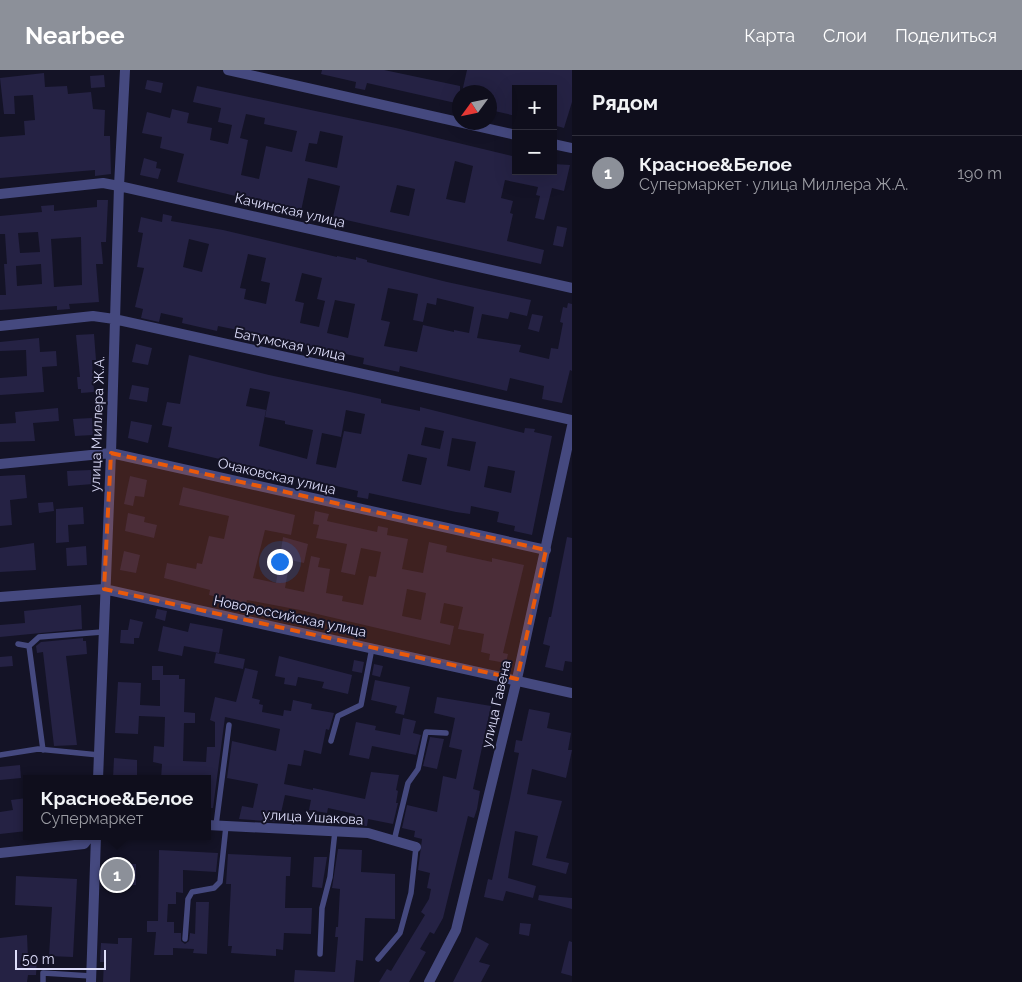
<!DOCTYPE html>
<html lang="ru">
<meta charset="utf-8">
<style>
:root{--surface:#0f0e1c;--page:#1d1c29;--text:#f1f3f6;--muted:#9b9ca3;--line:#2f2e3b;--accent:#8c9099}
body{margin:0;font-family:Raleway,sans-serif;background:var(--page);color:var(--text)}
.controls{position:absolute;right:15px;top:15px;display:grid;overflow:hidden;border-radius:0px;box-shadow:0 5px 20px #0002}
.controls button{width:45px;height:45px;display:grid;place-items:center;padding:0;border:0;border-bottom:1px solid var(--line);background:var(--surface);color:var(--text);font:25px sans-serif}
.compass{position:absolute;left:452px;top:15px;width:45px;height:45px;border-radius:50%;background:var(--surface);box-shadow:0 5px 20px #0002;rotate:237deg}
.scale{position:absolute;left:15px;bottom:12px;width:91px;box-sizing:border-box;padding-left:5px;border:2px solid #ddddfa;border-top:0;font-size:14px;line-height:18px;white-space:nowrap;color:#ddddfa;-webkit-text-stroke:4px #141326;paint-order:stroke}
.you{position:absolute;left:279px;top:491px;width:18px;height:18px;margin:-12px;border:4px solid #fff;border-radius:50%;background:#1a73e8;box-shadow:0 0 0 8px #1a73e833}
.badge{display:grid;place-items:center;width:32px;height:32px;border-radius:50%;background:var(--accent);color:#fff;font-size:16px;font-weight:700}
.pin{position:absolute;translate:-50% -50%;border:2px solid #fff;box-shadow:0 1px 5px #0006}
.popup{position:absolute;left:23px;top:705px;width:188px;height:65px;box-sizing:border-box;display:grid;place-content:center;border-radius:0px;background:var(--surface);filter:drop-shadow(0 1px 4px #0005);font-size:16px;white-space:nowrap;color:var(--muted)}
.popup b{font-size:19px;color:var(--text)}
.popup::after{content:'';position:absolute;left:50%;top:100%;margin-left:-10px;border:10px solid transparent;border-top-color:var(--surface)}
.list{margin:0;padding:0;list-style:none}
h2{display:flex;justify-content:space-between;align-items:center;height:65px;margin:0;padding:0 20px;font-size:21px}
h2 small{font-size:16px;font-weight:400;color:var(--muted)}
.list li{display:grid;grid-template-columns:32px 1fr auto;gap:15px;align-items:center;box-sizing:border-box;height:75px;padding:0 20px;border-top:1px solid var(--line)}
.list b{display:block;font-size:19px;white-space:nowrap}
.list p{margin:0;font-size:16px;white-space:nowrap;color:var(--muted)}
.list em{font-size:16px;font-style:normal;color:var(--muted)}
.map{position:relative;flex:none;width:572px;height:912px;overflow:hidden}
header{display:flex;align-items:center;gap:30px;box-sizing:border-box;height:70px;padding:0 25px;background:var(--accent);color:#fff}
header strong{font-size:24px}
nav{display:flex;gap:28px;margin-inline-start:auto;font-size:18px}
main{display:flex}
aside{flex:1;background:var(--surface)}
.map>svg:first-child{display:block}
</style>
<header>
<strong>Nearbee</strong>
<nav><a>Карта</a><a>Слои</a><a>Поделиться</a></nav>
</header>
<main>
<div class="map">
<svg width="572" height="912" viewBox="0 0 572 912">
<rect width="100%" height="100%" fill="#141326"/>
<path fill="#252244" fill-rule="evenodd" d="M322,0h62l76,16v18l-93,-21 -2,7 -10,-2 1,-6 -35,-8z
M467,0h105v32l-8,26 -11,-3v-23l3,-13h-40v27l-26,-6v-18h-28z
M44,3l1,14 22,-1 1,8 23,-2 2,17 12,1 -1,26h6l1,38 -16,2v-6l-95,8v-41l25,-2 -1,-14 11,-1 -2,-25 -19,1 1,18h-11l-4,-36z
M104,5l1,12 -14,1 -1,-12z
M147,10l16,3 -2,10 -16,-4z
M197,16l199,42 120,29v14h37v-7l17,1 -6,26 -12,-3 -8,32 -9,-2 5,-22 -4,-1 2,-8 -33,-7 -4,18 12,3 -3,12 3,1 -6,27 37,9 -3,14 -208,-47 7,-31 -32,-8 -7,33 -20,-5 -1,6 -33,-8 1,-5 -71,-17 7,-28 -24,-6 2,-11 -20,-4 5,-21 23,6 2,-9 17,4 -2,10 25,5 -2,12 18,4 4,-19 -14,-3 3,-14 -28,-6zM246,44l19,4 -1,6 33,7 -5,21 -26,-6 -7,33 -18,-4 7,-35 -8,-2zM320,61l23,5 -6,32 -32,-7 4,-18 8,1zM455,91l18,5 -8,37 -19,-4zM397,115l18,4 -6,27 -19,-4z
M144,88l13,4 -1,6 5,1 -3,10 -18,-4z
M97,130h11l-2,42h-5l2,22h-7l3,38 -30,2 1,5 -13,1v-4l-57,4v-15h6l-2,-31h3l-2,-30h-5v-18l42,-4 -1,-6 13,-1v6l43,-4zM38,162l2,20 -20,1 -2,-20zM81,167l1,48 -28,2 -3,-48zM41,194l1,20 -25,2 -1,-20z
M163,144l9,2 -1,5 52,9 114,27v-1l19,4v-3l11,3v2l80,20 84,18 -4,16 -17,-4 -2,7 -26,-5 -5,24 44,7 -2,7 30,7 2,-11 7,1 5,-26 -3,-1 3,-15 4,1 1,-5 4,1v67l-2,-1 -8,33 -20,-4 2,-13 -34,-8 -3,13 -107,-25 -1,6 -36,-8 1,-6 -78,-17 -1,4 -14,-3 1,-5 -54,-11 -1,5 -35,-8 1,-5 -22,-5 -2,9 -18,-4 2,-9 -8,-2 9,-39 -7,-1 6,-34 -5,-1 3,-15 21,5zM189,169l20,5 -7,28 -19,-5zM248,184l18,4 -5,23 9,2 -4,21 -22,-5 2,-10 -6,-1zM302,203l20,5 -5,21 8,2 -6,26 -19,-4 4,-20 -9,-2zM388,218l30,6 -5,26 10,2 4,-19 9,2 1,-7 37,9 -5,26 -15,-3v2l-31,-7 -6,27 -33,-6 6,-24 -9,-2zM335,230l20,4 -7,34 -21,-5z
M557,156l10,2 -4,19 -10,-2z
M532,244l11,2 -4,16 -11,-3z
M94,264l2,26h-4l2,32 -13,1v-4h-3l-1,-12h3l-4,-42z
M39,268l1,14 16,-1 1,15 -15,1 2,25 -44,3v-17l27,-2 -1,-26 -26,1v-9z
M136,274l16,4 -4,17 -16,-3z
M189,285l80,20 81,17 31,7v4l39,8v-4l104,26 1,-5 10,1 -1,3 18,4 -20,99 -18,-4 1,-5 -18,-4 2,-10 -28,-6 -1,8 -14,-2 -87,-19 -1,6 -11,-2 1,-6 -190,-44 4,-20 -10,-2 5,-23 13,2zM250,318l20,4 -5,25 20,4v3l28,6 -6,29 -48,-13 7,-36 -20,-4zM346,340l19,4 -4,20 -17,-3 -8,37 -20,-4 6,-31 19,4zM425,357l19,4 -4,18 -19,-4zM452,368l24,4 -6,29 -23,-5zM408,384l19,4 -6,27 -19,-4zM488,396l27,5 -4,22 -27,-6z
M132,315l17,3 -2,14 -18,-3z
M58,338l1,13 -26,2 2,18 -35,1v-18l16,-1 -1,-11z
M92,348l1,17 -18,1 -2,-17z
M131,351l21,4 -4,18 -20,-5z
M91,400l2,14 -25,2 -1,-15z
M18,405h7l2,23 -17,2 2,25 -12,1v-50z
M130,406l17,4 -3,17 -9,-1 -2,10 -9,-2z
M183,417l112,28 -4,20 -26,-5 -12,48 23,5 7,-46 25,7 -4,19 -14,-3 -5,28 19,4 7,-36 9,2 -2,9 12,2 -4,24 17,3 -1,5 21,4 6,-29 7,1 5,-25 -20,-4 -6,27 -14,-3 6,-28 -31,-6 3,-13 -6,-1 2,-13 14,3 -2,7 50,11 1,-6 10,2 -1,7 21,4 -6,30 21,4 6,-31 18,4 -1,6 46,10v-4l32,7 -21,88 5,1 -2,9 -17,-3 1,-6 -9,-2 3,-18 -26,-5 5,-22 -19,-4 -4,20 14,3 -4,19 -150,-35 -53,-10 -1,4 -37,-9 1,-5 -46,-12 3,-15 29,6 1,-6 5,1 7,-28 15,3 5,-23 -50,-11zM407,519l19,4 -5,27 -19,-4z
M53,432l1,9 -15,2 -1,-10z
M83,437l1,17 -16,1 1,17 -13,1v-34z
M128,443l17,4 -1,5 13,3 -3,13 -29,-7z
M567,467l5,1v124l-7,-1 -2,10 -18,-4 5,-21 -7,-2 6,-27h2z
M34,473l2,27 -36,2v-24z
M86,476l1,19 -20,1 -1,-18z
M124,481l16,4 -4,18 -16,-3z
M81,535l1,24 -82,8v-12l25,-2 -1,-12z
M157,539l10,2 -2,10 -10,-3z
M130,549l13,3 -4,16h-5v6l-14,-1 1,-13h7z
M190,553l33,6 -4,24 -35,-7 -2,10 -24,-5 5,-25 25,6z
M83,568v3h3l1,13 -21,2 11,89 -23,1 -11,-94 -6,1 -1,-7 5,-4z
M216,583l29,6 -2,10 -29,-6z
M12,586l1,10 -13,1v-10z
M279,586l73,19 -4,19 -26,-6 2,-6 -26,-5 -2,9 -12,-2 1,-6 -10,-2z
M354,590l10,2 -2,11 -10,-2z
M374,594l9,2 -3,11 -8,-2z
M152,596h11v9h16v4h6l-1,33 11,1v10h-11l-1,38 23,1 1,-15h8v-25l-5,-2 5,-23 21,5 9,-34 13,3 -6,27 8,2 -1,4 4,1 -1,7 21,4 1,-6 7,1 2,-11 19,4 -1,5 23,4 -5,17 -3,-1 -5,25 -17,-4 -3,16 -13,-2 -4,20 29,6v-2l52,11 6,-27 28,3 -3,15 2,1 -2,12h2l-5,21 -25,-5 -1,7 -14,-1 2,-11 -27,-6 -1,5 -18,-3 2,-10 -26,-5 -6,27 -40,-3 3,-13 11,2 5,-24 -31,-6 5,-37 44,10 4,-22 -55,-12 -12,91h-6v-29h-46l1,-15 -9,-2 1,-16 10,1 1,-30 -26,-1 -1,18 -23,-1 3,-51 23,1 -1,22 20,1v-26h-8z
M375,610l35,7 -6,28 -9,-2 2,-7 -26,-6z
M437,627l54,9 -18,83 7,2 -3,18 -3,9 -6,-2 -25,102 -9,16 -4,-2 -10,17 6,3 -17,30h-30l8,-13 4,2 34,-56 -4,-3 8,-13 2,-10 -4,-1 3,-15 -12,-3 4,-31 -8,-2 1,-6 -13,-3 5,-23 30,7 6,-36 13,3 6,-29 -13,-3 6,-29 -21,-5z
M529,639l21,4 -3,15 24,5 -3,17h4l-6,28 -34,-9 -5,25 35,7 -16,57 23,5 -3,11 -34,-9 6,-29 -23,-5 -7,47 28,8 -3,12 -27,-7 -3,10 -19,-4 4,-18 4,1 18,-82 9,-45 -5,-1 2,-12 6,1z
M403,648l13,3 -3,12 8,2 -5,20 -44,-9 -3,13 -20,-4 7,-33 20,4 -1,4 25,5z
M430,667l14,2 -7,30 -14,-3z
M114,688l23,2v19h-24z
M20,695l1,13 -21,2v-13z
M27,728v33l-27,3v-22l13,-2 -2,-10z
M338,779l24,1 -1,22 34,2v45l-30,-1 -2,43 -7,-1 -2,22h-60l1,-12 40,2 3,-35h-3l1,-10h2l2,-38 -8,-1z
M159,780l59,3 -2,19 -33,-2v23l-7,-1v12h-8l-1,18h7v11h7v8l4,3 4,-3 1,-8 5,1 1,-32h13l-2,52 -14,-1 1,-4 -21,-1v7h-19l2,-23h-9v-11h11z
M228,784l63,3 -1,19h-4l-1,32h27l-1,26 -27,-1 -1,17 -7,-1v7l-45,-3 1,-7h-4l3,-62h-5z
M314,787h13l-5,31 -10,-1z
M109,793l27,1v21h-7v3h-20z
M16,806l61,3 -4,78 -24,-1 3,-49 -37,-2z
M539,825l33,3v11l-34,-9z
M520,853l11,1 -2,12 -10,-2z
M27,865l1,24 9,1 -1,15h-8l-1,7h-27v-44z
M476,867l13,7 -10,18 11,3 -9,17h-28z
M118,868h14l-2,44h-27l1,-20h-4l1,-19 17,1z
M569,871l3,1v34l-11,-3z"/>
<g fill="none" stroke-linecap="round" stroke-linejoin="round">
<path stroke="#45497f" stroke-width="5.5" d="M18,574l11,2 14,104
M29,576l10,-9 63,-5
M331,671l7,-25 23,-11 11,-57
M0,685l38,-6 61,6
M216,755l13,-100
M394,771l14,-58 10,-14 8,-37 20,1
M185,869l3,-40 4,-7 22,-4 6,-6 6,-56
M320,884l2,-46 8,-31 5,-46
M378,889l22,-26 11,-40 5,-46
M43,912v-9l48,3"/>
<path stroke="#45497f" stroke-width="10" d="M228,0l288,65
M553,74l19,4
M0,124l103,-11 16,3 453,102
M0,256l93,-10 21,3 458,101
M0,394l111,-11 435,97
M0,527l104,-8 468,104
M98,709l13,-326 8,-267 6,-116
M207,755l161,8 48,14
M0,783l84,-9 6,-8
M91,912l5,-146"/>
<path stroke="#45497f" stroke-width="10" d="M429,912l27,-52 61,-251 55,-253"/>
</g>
<path fill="#e8590c" fill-opacity="0.2" stroke="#e8590c" stroke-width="4" stroke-dasharray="10 6" stroke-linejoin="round" d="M111,383l435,97 -29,129 -413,-90z"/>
<g text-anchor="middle" stroke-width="4" stroke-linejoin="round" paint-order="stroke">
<g font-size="14" fill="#ddddfa" stroke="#141326">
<text transform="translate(290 140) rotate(13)" y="5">Качинская улица</text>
<text transform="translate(290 274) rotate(12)" y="5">Батумская улица</text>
<text transform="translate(97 354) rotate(-88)" y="5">улица Миллера Ж.А.</text>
<text transform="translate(277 406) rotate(13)" y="5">Очаковская улица</text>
<text transform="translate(290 546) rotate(12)" y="5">Новороссийская улица</text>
<text transform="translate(496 634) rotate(-77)" y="5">улица Гавена</text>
<text transform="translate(313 747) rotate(3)" y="5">улица Ушакова</text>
</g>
</g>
</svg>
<div class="controls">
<button>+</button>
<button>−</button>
</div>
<svg class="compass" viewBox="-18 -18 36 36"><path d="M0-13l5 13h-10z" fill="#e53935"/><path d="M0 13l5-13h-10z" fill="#9b9ca3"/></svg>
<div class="scale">50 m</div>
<div class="you"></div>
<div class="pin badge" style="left:117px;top:805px">1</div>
<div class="popup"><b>Красное&amp;Белое</b>Супермаркет</div>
</div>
<aside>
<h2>Рядом<small></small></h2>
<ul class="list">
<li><span class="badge">1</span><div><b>Красное&amp;Белое</b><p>Супермаркет · улица Миллера Ж.А.</p></div><em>190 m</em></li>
</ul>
</aside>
</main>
